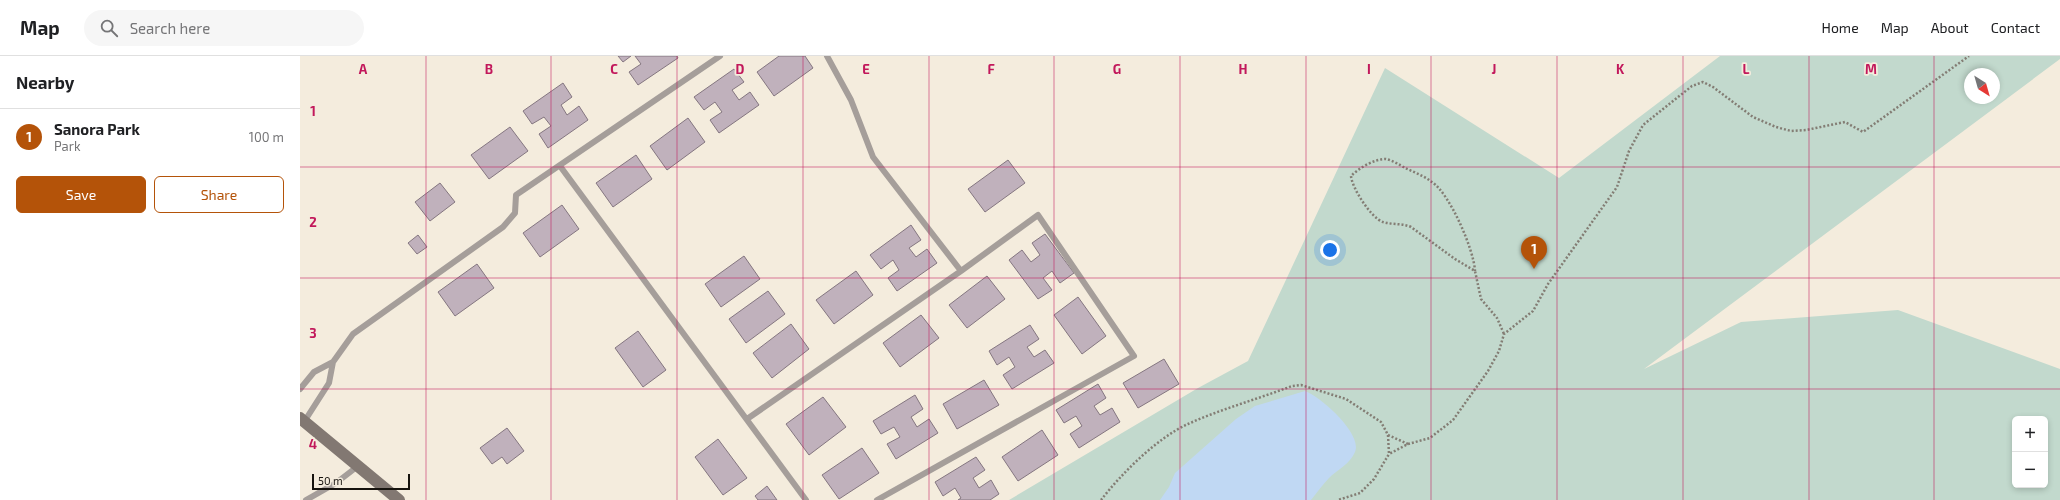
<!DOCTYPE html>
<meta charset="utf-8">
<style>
:root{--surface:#fff;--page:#f6f6f6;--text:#202124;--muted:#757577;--line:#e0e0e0;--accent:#b45309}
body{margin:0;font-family:"Exo 2",sans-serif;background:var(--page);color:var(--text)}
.controls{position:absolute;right:12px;bottom:12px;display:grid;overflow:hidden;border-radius:6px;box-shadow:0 2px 6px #0003}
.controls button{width:36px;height:36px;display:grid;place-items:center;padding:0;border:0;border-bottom:1px solid var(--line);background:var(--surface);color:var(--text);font:20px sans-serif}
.compass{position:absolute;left:1664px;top:12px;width:36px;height:36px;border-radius:50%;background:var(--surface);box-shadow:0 2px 6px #0003;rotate:143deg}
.scale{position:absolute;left:12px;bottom:10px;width:98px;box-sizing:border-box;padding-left:4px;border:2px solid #16130e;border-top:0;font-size:11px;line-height:14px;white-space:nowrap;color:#16130e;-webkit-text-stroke:3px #f4ecdd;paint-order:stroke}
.you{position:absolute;left:1030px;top:194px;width:14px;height:14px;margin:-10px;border:3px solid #fff;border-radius:50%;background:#1a73e8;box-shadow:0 0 0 6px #1a73e833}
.badge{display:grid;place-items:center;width:26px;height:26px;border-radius:50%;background:var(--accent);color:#fff;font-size:13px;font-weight:700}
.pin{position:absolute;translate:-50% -33px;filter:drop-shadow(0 1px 2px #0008)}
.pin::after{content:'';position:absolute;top:21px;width:14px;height:12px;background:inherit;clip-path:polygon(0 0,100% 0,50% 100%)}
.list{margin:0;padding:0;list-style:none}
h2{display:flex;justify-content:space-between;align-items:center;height:52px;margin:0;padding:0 16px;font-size:17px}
h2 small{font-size:13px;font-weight:400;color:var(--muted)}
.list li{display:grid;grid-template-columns:26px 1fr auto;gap:12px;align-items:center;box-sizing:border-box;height:56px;padding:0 16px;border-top:1px solid var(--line)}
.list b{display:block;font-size:15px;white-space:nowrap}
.list p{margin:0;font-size:13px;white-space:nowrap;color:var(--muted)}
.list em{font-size:13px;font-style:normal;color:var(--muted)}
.actions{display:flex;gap:8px;padding:12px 16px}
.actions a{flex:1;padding:9px 0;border:1px solid var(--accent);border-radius:6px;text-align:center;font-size:14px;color:var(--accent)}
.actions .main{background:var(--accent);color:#fff}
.icon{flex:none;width:22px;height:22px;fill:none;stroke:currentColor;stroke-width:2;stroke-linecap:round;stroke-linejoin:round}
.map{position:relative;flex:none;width:1760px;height:444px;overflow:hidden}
header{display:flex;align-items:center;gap:24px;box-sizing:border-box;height:56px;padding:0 20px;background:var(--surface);border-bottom:1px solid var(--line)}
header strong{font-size:19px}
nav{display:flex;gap:22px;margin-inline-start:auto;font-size:14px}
.search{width:280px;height:36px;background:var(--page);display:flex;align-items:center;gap:10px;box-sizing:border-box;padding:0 14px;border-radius:22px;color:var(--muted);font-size:15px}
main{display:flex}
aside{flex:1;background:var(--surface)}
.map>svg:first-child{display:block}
</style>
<header>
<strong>Map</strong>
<div class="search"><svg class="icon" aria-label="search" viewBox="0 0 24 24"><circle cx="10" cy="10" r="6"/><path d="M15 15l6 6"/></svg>Search here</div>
<nav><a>Home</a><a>Map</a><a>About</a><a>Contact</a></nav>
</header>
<main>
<aside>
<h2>Nearby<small></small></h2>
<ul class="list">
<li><span class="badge">1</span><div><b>Sanora Park</b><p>Park</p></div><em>100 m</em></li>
</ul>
<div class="actions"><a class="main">Save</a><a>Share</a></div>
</aside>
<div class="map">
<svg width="1760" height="444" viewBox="0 0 1760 444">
<rect width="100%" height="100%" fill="#f4ecdd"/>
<path fill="#c2d9cd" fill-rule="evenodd" d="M1420,0h340v3l-416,310 97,-47 157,-12 162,59v131h-1051l189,-112 50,-27 137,-293 174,110zM1670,18h24v24h-24zM1715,363h30v66h-30z"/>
<path fill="#c0d8f3" d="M1005,335c15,5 58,43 50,61 -5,12 -18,18 -26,26 -7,7 -12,15 -18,22h-151l9,-13 6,-14 61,-54 19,-13z"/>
<path fill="#c0b1bc" stroke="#847680" d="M318,0h13l-8,6z
M335,0h42l1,2 -40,27 -9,-13 12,-8z
M479,0h26l8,12 -39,28 -17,-24z
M434,13l10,13 -12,8 7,10 11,-8 9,13 -40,28 -9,-13 12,-8 -7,-10 -11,8 -10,-13z
M263,27l9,14 -11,8 6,10 12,-9 9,14 -40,28 -9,-14 12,-8 -7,-9 -12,7 -9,-13z
M388,62l17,24 -38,28 -17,-24z
M210,71l18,24 -39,28 -18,-24z
M336,99l16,24 -39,28 -17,-24z
M708,104l17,23 -40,29 -17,-23z
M140,127l15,19 -25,19 -15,-19z
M262,149l17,24 -39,28 -17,-24z
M611,169l10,15 -12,8 7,9 11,-8 10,14 -40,28 -9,-13 11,-8 -6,-10 -12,9 -11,-14z
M745,178l29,39 -14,10 -8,-12 -9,7 9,12 -14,9 -29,-39 13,-10 9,12 9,-7 -8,-12z
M118,179l9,12 -10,7 -9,-11z
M444,200l16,23 -39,28 -16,-23z
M177,208l17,24 -39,28 -17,-24z
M556,215l17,24 -39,29 -18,-24z
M687,220l18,23 -38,29 -18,-23z
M468,235l17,23 -39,29 -17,-24z
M778,241l28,39 -24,18 -28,-39z
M621,259l18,23 -39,29 -17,-24z
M491,268l18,25 -37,29 -19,-25z
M730,269l9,14 -12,8 7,10 11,-7 9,13 -42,26 -9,-14 12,-8 -6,-10 -12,8 -8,-14z
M338,275l28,39 -23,17 -28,-39z
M864,303l15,25 -41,24 -15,-25z
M684,324l15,25 -42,24 -14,-25z
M798,328l8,14 -12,8 6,9 12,-7 8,14 -41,26 -9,-14 12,-8 -6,-10 -12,7 -8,-13z
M615,339l8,14 -12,8 6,10 12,-8 9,14 -42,26 -9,-15 13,-7 -6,-10 -13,7 -8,-13z
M523,341l23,30 -37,28 -23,-31z
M207,372l17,23 -17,13 -5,-7 -10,7 -12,-16z
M742,374l16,25 -40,26 -16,-24z
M418,383l29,39 -24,17 -28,-38z
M562,392l17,25 -40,26 -17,-24z
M676,401l9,13 -12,8 6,10 12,-8 8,14 -9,6h-32l3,-2 -6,-10 -12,8 -8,-14z
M467,430l10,14h-19l-3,-4z"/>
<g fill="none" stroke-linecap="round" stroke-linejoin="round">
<path stroke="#837d74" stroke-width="2.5" stroke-dasharray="2 2" stroke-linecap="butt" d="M1175,215c-1,-21 -25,-77 -43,-89 -8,-6 -18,-10 -27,-14 -5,-3 -13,-8 -19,-9 -12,0 -27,9 -35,17 1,12 20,42 32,46 10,3 19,1 28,5l44,32 20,12 6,28 16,19 7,16
M1088,379l20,9 -19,10
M1108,388l22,-6 23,-18 35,-49 11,-20 5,-17 29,-23 15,-27 69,-97 12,-36 14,-26 49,-39 11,-4 10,5 40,30 23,10 15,4 15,-1 39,-8 18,10 106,-76
M801,444c21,-27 56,-62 87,-76 33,-15 70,-25 104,-38l9,-1 45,14 35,23 7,13 1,19 -15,25 -14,14 -22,7"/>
<path stroke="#a59e9a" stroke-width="6" d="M527,0l24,44 22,57 88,114
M260,110l246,334
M0,333l14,-17 19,-10
M447,363l214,-148 77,-56 96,141 -257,144
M4,366l25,-39 4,-21 20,-28 150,-107 12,-14 1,-18 204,-139
M6,444l30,-17 22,-17"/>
<path stroke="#827872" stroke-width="12" d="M0,362l99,82"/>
</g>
<path fill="none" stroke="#c2185b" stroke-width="1" stroke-opacity="0.55" d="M126,0v444M251,0v444M377,0v444M503,0v444M629,0v444M754,0v444M880,0v444M1006,0v444M1131,0v444M1257,0v444M1383,0v444M1509,0v444M1634,0v444M0,111h1760M0,222h1760M0,333h1760"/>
<g font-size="13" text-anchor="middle" font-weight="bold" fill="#c2185b" stroke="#f4ecdd" stroke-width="3.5" stroke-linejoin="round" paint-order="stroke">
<text x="63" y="18">A</text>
<text x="189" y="18">B</text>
<text x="314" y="18">C</text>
<text x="440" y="18">D</text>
<text x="566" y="18">E</text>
<text x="691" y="18">F</text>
<text x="817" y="18">G</text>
<text x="943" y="18">H</text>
<text x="1069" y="18">I</text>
<text x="1194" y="18">J</text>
<text x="1320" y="18">K</text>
<text x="1446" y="18">L</text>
<text x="1571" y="18">M</text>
<text x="13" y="60">1</text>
<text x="13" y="171">2</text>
<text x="13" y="282">3</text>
<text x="13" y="393">4</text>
</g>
</svg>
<div class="controls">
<button>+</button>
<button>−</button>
</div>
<svg class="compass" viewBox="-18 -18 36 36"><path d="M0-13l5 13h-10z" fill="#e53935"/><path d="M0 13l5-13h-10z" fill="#757577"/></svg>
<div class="scale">50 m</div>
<div class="you"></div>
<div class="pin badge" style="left:1234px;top:213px">1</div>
</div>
</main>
